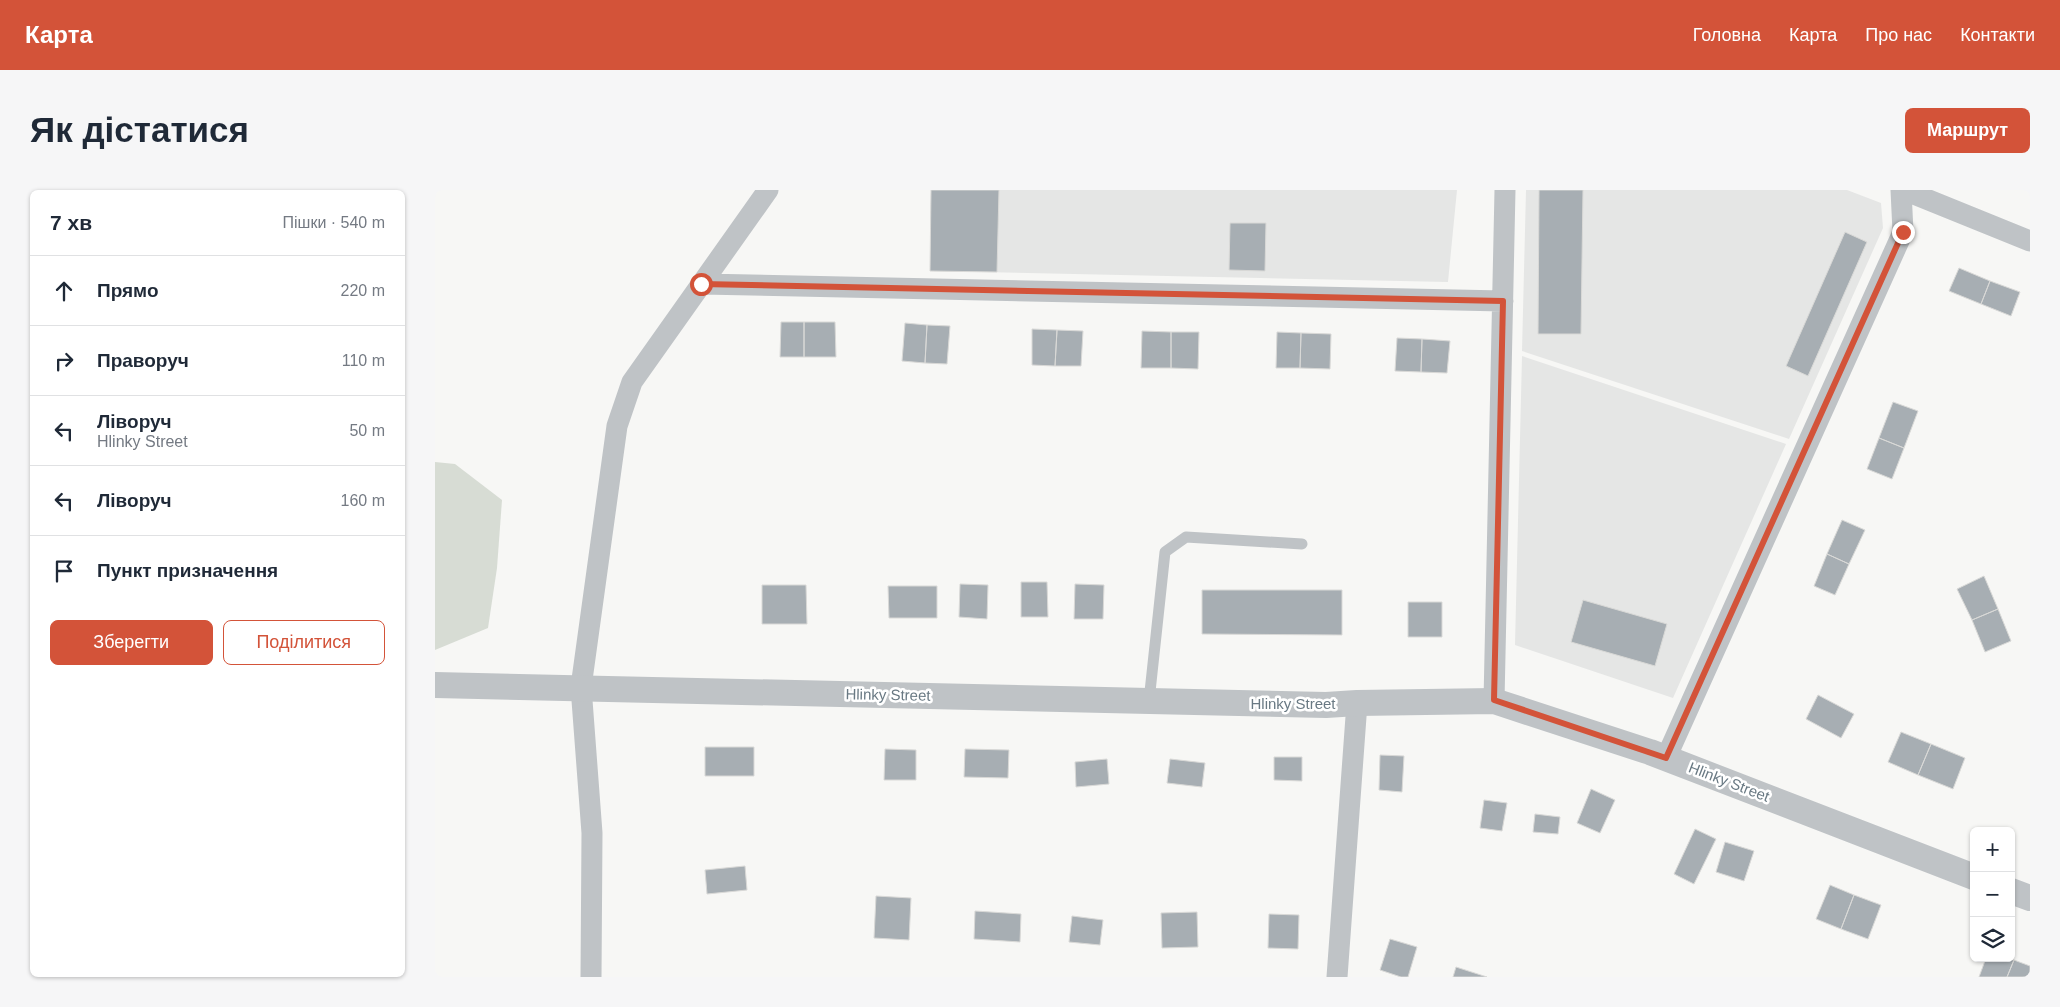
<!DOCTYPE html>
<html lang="uk">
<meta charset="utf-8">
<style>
:root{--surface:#fff;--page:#f6f6f7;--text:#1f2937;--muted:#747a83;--line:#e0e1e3;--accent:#d35339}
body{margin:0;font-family:Arial,sans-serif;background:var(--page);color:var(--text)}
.controls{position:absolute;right:15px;bottom:15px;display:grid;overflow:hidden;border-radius:8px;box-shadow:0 1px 4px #0004}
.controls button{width:45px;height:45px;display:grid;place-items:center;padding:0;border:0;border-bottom:1px solid var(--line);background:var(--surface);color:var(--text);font:25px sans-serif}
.stop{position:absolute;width:15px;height:15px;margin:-11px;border:4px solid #d35339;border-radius:50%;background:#fff}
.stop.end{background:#d35339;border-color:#fff;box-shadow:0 1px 5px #0008}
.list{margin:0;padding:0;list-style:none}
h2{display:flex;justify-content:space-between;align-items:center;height:65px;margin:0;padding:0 20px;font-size:21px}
h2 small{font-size:16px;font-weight:400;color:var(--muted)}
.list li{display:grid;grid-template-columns:32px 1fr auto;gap:15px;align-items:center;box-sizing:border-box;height:70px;padding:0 20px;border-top:1px solid var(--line)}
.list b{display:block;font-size:19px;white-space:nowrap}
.list p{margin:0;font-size:16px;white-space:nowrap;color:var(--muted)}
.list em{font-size:16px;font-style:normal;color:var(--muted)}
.actions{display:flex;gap:10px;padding:15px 20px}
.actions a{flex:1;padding:11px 0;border:1px solid var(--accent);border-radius:8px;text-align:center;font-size:18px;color:var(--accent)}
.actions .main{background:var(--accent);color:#fff}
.icon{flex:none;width:28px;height:28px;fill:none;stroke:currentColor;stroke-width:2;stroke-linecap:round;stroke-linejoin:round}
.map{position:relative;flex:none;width:1595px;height:787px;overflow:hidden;border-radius:8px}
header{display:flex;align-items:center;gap:30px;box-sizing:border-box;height:70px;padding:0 25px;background:var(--accent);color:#fff}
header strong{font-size:24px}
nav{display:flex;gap:28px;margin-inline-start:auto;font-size:18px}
.intro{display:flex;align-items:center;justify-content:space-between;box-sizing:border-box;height:120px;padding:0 30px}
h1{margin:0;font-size:35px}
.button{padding:12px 22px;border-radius:8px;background:var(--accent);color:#fff;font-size:18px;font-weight:700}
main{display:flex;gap:30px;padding:0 30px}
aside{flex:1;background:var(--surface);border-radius:8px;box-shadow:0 1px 4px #0004}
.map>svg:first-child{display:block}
</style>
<header>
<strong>Карта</strong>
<nav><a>Головна</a><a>Карта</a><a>Про нас</a><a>Контакти</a></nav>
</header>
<div class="intro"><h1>Як дістатися</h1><a class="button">Маршрут</a></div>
<main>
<aside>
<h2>7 хв<small>Пішки · 540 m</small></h2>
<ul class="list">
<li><svg class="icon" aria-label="ahead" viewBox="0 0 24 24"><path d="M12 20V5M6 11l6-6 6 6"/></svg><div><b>Прямо</b></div><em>220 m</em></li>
<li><svg class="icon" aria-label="right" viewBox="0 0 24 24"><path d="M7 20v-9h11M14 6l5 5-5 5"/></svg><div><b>Праворуч</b></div><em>110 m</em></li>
<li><svg class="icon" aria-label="left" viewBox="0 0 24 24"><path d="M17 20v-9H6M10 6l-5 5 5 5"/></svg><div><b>Ліворуч</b><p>Hlinky Street</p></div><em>50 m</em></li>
<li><svg class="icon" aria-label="left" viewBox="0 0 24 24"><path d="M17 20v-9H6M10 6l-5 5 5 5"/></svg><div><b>Ліворуч</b></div><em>160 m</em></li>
<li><svg class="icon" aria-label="arrive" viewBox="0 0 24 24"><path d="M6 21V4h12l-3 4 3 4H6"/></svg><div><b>Пункт призначення</b></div></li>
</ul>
<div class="actions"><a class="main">Зберегти</a><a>Поділитися</a></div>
</aside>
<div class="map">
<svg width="1595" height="787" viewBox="0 0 1595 787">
<rect width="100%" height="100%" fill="#f7f7f5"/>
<path fill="#e5e6e5" d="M496,0h526l-9,92 -518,-11z
M1091,0h321l34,13 2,25 -94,211 -267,-88z
M1087,166l264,88 -113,254 -158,-53z"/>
<path fill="#d7dcd4" d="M0,272l20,2 47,36 -5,68 -9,60 -53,22z"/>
<path fill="#a7aeb3" stroke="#d9d9d7" d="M496,0h68l-2,82 -67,-1z
M1104,0h44l-2,144h-43z
M795,33h36l-1,48 -36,-1z
M1410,42l22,10 -59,134 -22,-10z
M1524,78l31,13 -9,23 -32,-13z
M1555,91l30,11 -9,24 -30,-12z
M346,132h23v35h-24z
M369,132h31l1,35h-32z
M470,133l22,2 -2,38 -23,-2z
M492,135l23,1 -3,38 -22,-1z
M597,139l25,1 -2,36 -23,-1z
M622,140l26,1 -2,35h-26z
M707,141l29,1v36h-30z
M736,142h28l-1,37 -27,-1z
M842,142l24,1 -1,35h-24z
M866,143l30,1 -1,35 -30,-1z
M962,148l25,1 -1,33 -26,-1z
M987,149l28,2 -3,32 -26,-1z
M1458,212l25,9 -14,37 -25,-10z
M1444,248l25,10 -12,31 -25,-10z
M1407,330l23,10 -16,34 -22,-10z
M1392,364l22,10 -14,31 -21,-9z
M1549,386l14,33 -26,11 -15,-31z
M586,392h26l1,35h-27z
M525,394l28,1 -1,34 -28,-2z
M640,394l29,1 -1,34h-29z
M327,395h44l1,39h-45z
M453,396h49v32h-48z
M767,400h140v45l-140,-1z
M1148,410l84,24 -12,42 -84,-24z
M973,412h34v35h-34z
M1563,419l13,32 -26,11 -13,-32z
M1383,505l36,19 -13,24 -35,-19z
M1466,542l30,12 -13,31 -30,-13z
M1496,554l34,14 -12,31 -35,-14z
M270,557h49v29h-49z
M450,559l31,1v30h-32z
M530,559l44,1 -1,28 -44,-1z
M945,565l24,1 -2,36 -23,-2z
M839,567h28v24l-28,-1z
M672,569l2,25 -33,3 -1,-25z
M735,569l35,4 -3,24 -35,-4z
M1156,599l24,11 -15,33 -23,-10z
M1049,610l23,3 -5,28 -22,-3z
M1100,624l25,3 -2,17 -25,-2z
M1260,639l21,10 -22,45 -20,-10z
M1290,652l29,9 -10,30 -28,-9z
M310,676l2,24 -40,4 -2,-24z
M1395,695l24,10 -13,34 -25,-10z
M1419,705l27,10 -13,34 -27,-10z
M441,706l35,2 -2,42 -35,-2z
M540,721l46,3 -1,28 -46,-3z
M762,722l1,35 -36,1 -1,-35z
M834,724l30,1 -1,34 -30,-1z
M637,726l31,4 -3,25 -31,-3z
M955,749l27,8 -9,30h-7l-21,-7z
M1551,768l28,2 -7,17h-28z
M1579,770l16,6v11h-23z
M1021,777l31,10h-34z"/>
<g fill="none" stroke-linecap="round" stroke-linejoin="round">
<path stroke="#bfc3c6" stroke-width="11" d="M714,511l16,-149 21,-15 116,7"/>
<path stroke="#bfc3c6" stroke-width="21" d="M1469,0l126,51
M267,94l801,17
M1059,511l11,-511
M1231,568l237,-526 -2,-42
M156,787l1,-144 -11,-146 36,-261 15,-44 136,-192
M902,787l20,-274"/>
<path stroke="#bfc3c6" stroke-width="26" d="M0,495l891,20 31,-2 137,-2 156,51 324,125
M1576,701l19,7"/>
</g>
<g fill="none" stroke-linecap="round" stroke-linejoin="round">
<path stroke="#d35339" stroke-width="6" d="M266,94l802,17 -9,399 172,58 237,-526"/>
</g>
<g text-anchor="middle" stroke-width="5" stroke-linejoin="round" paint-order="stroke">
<g font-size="15" fill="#697983" stroke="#fff">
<text transform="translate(453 505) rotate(1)" y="5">Hlinky Street</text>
<text x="858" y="519">Hlinky Street</text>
<text transform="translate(1294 592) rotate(21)" y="5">Hlinky Street</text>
</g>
</g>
</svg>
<div class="controls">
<button>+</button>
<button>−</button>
<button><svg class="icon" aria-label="layers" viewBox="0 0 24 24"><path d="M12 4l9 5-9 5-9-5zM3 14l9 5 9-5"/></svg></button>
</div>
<div class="stop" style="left:266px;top:94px"></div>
<div class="stop end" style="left:1468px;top:42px"></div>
</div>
</main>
